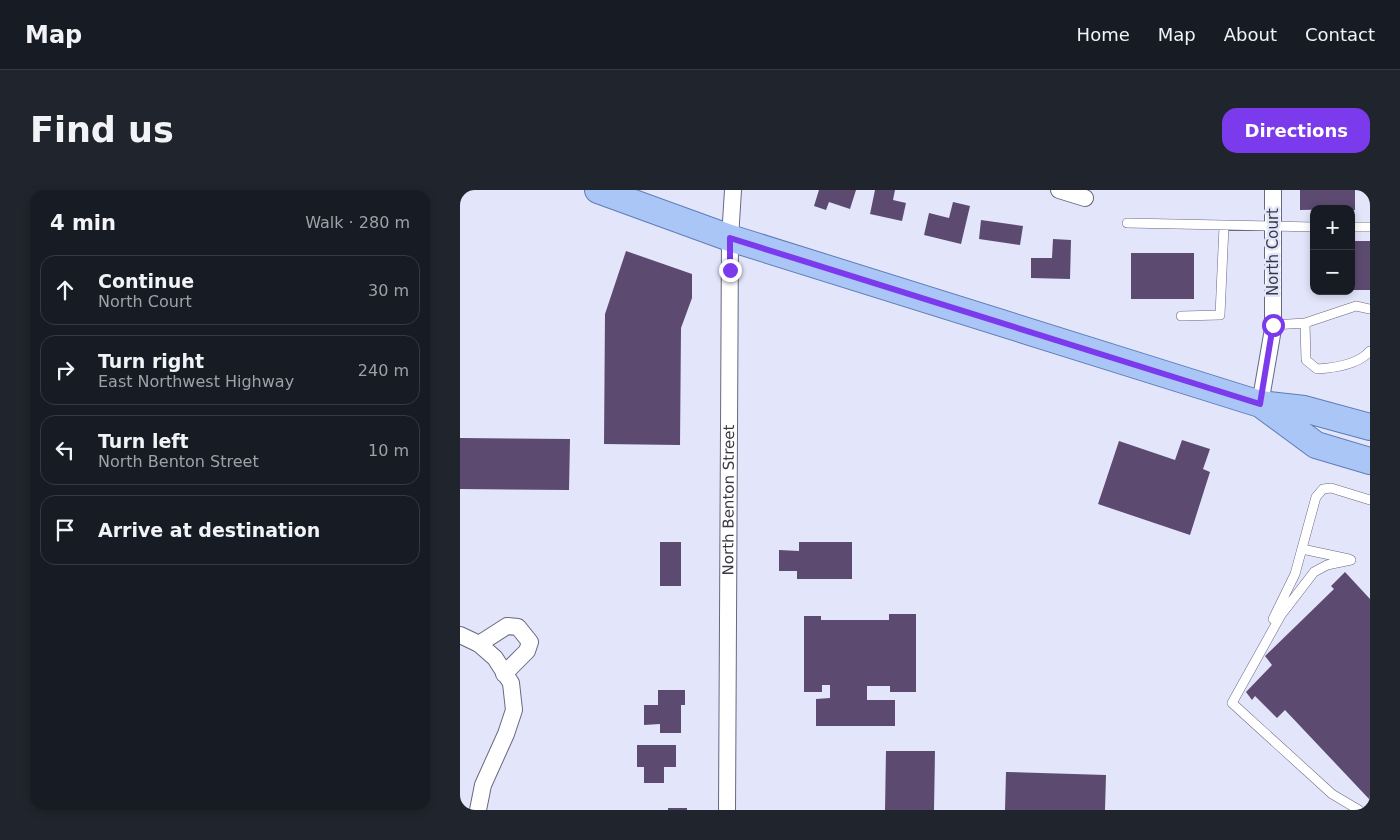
<!DOCTYPE html>
<meta charset="utf-8">
<style>
:root{--surface:#171b24;--page:#20242c;--text:#f1f3f6;--muted:#9ea1a6;--line:#363941;--accent:#7c3aed}
body{margin:0;font-family:"DejaVu Sans",sans-serif;background:var(--page);color:var(--text)}
.controls{position:absolute;right:15px;top:15px;display:grid;overflow:hidden;border-radius:10px;box-shadow:0 2px 8px #0003}
.controls button{width:45px;height:45px;display:grid;place-items:center;padding:0;border:0;border-bottom:1px solid var(--line);background:var(--surface);color:var(--text);font:25px sans-serif}
.stop{position:absolute;width:15px;height:15px;margin:-11px;border:4px solid #7c3aed;border-radius:50%;background:#fff}
.stop.end{background:#7c3aed;border-color:#fff;box-shadow:0 1px 5px #0008}
.list{margin:0;padding:0;list-style:none}
h2{display:flex;justify-content:space-between;align-items:center;height:65px;margin:0;padding:0 20px;font-size:21px}
h2 small{font-size:16px;font-weight:400;color:var(--muted)}
.list li{display:grid;grid-template-columns:32px 1fr auto;gap:15px;align-items:center;box-sizing:border-box;height:70px;margin:0 10px 10px;padding:0 10px;border:1px solid var(--line);border-radius:15px}
.list b{display:block;font-size:19px;white-space:nowrap}
.list p{margin:0;font-size:16px;white-space:nowrap;color:var(--muted)}
.list em{font-size:16px;font-style:normal;color:var(--muted)}
.icon{flex:none;width:28px;height:28px;fill:none;stroke:currentColor;stroke-width:2;stroke-linecap:round;stroke-linejoin:round}
.map{position:relative;flex:none;width:910px;height:620px;overflow:hidden;border-radius:15px}
header{display:flex;align-items:center;gap:30px;box-sizing:border-box;height:70px;padding:0 25px;background:var(--surface);border-bottom:1px solid var(--line)}
header strong{font-size:24px}
nav{display:flex;gap:28px;margin-inline-start:auto;font-size:18px}
.intro{display:flex;align-items:center;justify-content:space-between;box-sizing:border-box;height:120px;padding:0 30px}
h1{margin:0;font-size:35px}
.button{padding:12px 22px;border-radius:15px;background:var(--accent);color:#fff;font-size:18px;font-weight:700}
main{display:flex;gap:30px;padding:0 30px}
aside{flex:1;background:var(--surface);border-radius:15px;box-shadow:0 2px 8px #0003}
.map>svg:first-child{display:block}
</style>
<header>
<strong>Map</strong>
<nav><a>Home</a><a>Map</a><a>About</a><a>Contact</a></nav>
</header>
<div class="intro"><h1>Find us</h1><a class="button">Directions</a></div>
<main>
<aside>
<h2>4 min<small>Walk · 280 m</small></h2>
<ul class="list">
<li><svg class="icon" aria-label="ahead" viewBox="0 0 24 24"><path d="M12 20V5M6 11l6-6 6 6"/></svg><div><b>Continue</b><p>North Court</p></div><em>30 m</em></li>
<li><svg class="icon" aria-label="right" viewBox="0 0 24 24"><path d="M7 20v-9h11M14 6l5 5-5 5"/></svg><div><b>Turn right</b><p>East Northwest Highway</p></div><em>240 m</em></li>
<li><svg class="icon" aria-label="left" viewBox="0 0 24 24"><path d="M17 20v-9H6M10 6l-5 5 5 5"/></svg><div><b>Turn left</b><p>North Benton Street</p></div><em>10 m</em></li>
<li><svg class="icon" aria-label="arrive" viewBox="0 0 24 24"><path d="M6 21V4h12l-3 4 3 4H6"/></svg><div><b>Arrive at destination</b></div></li>
</ul>
</aside>
<div class="map">
<svg width="910" height="620" viewBox="0 0 910 620">
<rect width="100%" height="100%" fill="#e3e5fb"/>
<path fill="#5c4a70" d="M359,0h37l-6,19 -21,-7 -3,8 -12,-4z
M415,0h20l-2,10 13,3 -4,18 -32,-7z
M840,0h55v20h-4v-1l-51,1z
M493,12l17,4 -9,38 -37,-9 5,-22 20,5z
M521,30l42,6 -3,19 -41,-6z
M593,49l18,1 -1,39 -39,-1v-20h21z
M891,51h19v49h-19z
M166,61l66,23v24l-11,30 -1,117 -76,-1 1,-130z
M671,63h63v46h-63z
M0,248l110,1 -1,51 -109,-1z
M722,250l28,9 -7,20 7,3 -20,63 -92,-31 21,-63 56,19z
M200,352h21v44h-21z
M339,352h53v37h-55v-8h-18v-21l20,1z
M885,382l25,27v201l-85,-90 -8,8 -22,-22 -3,4 -6,-8 26,-27 -7,-9 69,-67 -3,-3z
M429,424h27v78h-26v-6h-23v14h28v26h-79v-27l14,-1v-13h-8v7h-18v-76h17v4h68z
M198,500h27v15h-4v28h-21v-9l-16,1v-20h14z
M177,555h39v22h-12v16h-20v-16h-7z
M426,561h49l-1,59h-49z
M546,582l100,3 -1,35h-100z
M208,618h19v2h-19z"/>
<g fill="none" stroke-linecap="round" stroke-linejoin="round">
<g stroke="#676881" stroke-width="10">
<path id="lane" d="M667,33l187,4
M891,37h19
M721,126l39,-1 4,-89
M845,133l1,37 11,9c17,-1 41,-4 53,-18
M813,135l32,-2 51,-17 14,3
M842,359l47,10
M891,370l-24,5 -13,7 -33,43 -49,88 100,91 27,16
M813,429l22,-45 21,-77 7,-8 8,-1 39,12"/>
</g>
<g stroke="#676881" stroke-width="18">
<g id="street">
<path d="M599,0l26,8"/>
<path d="M800,214l13,-75v-139"/>
<path d="M0,445l19,9 16,14 16,25 3,27 -8,24 -23,51 -5,25"/>
<path d="M19,454l28,-18 11,1 12,15 -3,9 -23,23"/>
<path id="s1" d="M267,620l3,-572 3,-48"/>
</g>
</g>
<g stroke="#5e7cb5" stroke-width="28">
<path id="primary" d="M138,0l132,48 530,166 44,5 66,18
M803,216l53,39 54,16"/>
</g>
<use href="#lane" stroke="#fff" stroke-width="9"/>
<use href="#street" stroke="#fff" stroke-width="16"/>
<use href="#primary" stroke="#aac6f7" stroke-width="26"/>
</g>
<g fill="none" stroke-linecap="round" stroke-linejoin="round">
<path stroke="#7c3aed" stroke-width="6" d="M270,80v-32l530,166 13,-79"/>
</g>
<g text-anchor="middle" stroke-width="5" stroke-linejoin="round" paint-order="stroke">
<g font-size="15" fill="#383844" stroke="#e3e5fb">
<text transform="translate(813 62) rotate(-90)" y="5">North Court</text>
<text dy="5" stroke="none"><textPath href="#s1" startOffset="310">North Benton Street</textPath></text>
</g>
</g>
</svg>
<div class="controls">
<button>+</button>
<button>−</button>
</div>
<div class="stop" style="left:813px;top:135px"></div>
<div class="stop end" style="left:270px;top:80px"></div>
</div>
</main>
